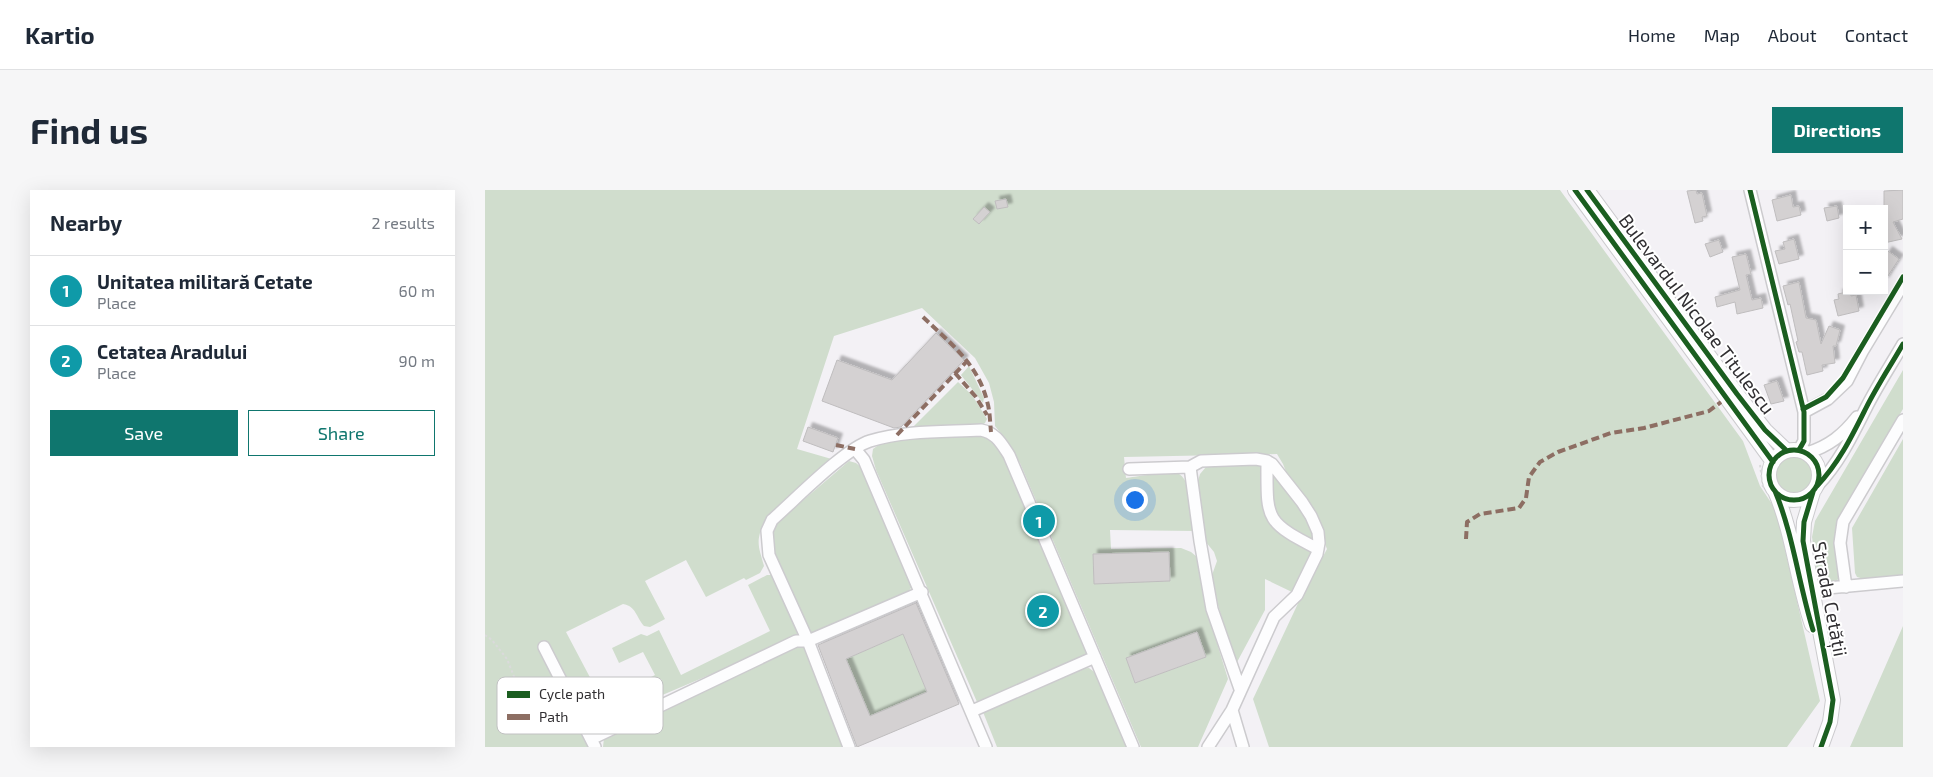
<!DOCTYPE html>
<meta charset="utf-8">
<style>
:root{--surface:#fff;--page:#f6f6f7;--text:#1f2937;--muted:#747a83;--line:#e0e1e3;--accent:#0f766e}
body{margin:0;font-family:"Exo 2",sans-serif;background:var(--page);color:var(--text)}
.controls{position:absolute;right:15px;top:15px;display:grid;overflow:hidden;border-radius:0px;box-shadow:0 5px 20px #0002}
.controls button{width:45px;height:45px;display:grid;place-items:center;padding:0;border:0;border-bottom:1px solid var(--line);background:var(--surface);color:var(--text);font:25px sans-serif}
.you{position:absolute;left:649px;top:309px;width:18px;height:18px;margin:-12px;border:4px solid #fff;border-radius:50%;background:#1a73e8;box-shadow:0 0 0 8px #1a73e833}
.badge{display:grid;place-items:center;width:32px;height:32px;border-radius:50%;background:var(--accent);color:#fff;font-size:16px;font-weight:700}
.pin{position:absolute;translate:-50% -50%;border:2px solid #fff;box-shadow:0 1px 5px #0006}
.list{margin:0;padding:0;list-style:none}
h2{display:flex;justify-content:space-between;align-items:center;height:65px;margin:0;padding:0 20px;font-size:21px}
h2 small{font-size:16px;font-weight:400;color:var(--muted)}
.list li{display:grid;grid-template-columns:32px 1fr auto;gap:15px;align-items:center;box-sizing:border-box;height:70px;padding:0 20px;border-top:1px solid var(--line)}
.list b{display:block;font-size:19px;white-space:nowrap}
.list p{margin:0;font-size:16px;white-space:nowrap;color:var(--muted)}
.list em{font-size:16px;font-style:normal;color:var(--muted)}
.actions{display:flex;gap:10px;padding:15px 20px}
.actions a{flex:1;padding:11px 0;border:1px solid var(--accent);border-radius:0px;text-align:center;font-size:18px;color:var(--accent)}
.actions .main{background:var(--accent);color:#fff}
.map{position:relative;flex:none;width:1418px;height:557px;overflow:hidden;border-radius:0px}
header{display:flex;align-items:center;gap:30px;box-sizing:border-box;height:70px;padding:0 25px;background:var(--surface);border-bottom:1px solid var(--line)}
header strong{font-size:24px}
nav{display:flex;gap:28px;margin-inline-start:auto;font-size:18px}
.intro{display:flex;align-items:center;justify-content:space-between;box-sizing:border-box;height:120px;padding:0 30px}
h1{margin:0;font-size:35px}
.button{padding:12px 22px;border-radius:0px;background:var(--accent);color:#fff;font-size:18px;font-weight:700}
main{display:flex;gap:30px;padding:0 30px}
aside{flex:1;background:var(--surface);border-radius:0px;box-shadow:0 5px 20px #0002}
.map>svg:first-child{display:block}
</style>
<header>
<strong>Kartio</strong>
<nav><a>Home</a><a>Map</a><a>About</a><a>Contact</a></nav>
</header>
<div class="intro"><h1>Find us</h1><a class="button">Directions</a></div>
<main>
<aside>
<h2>Nearby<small>2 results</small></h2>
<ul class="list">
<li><span class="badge" style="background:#0f9aa8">1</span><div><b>Unitatea militară Cetate</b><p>Place</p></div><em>60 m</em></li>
<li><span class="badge" style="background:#0f9aa8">2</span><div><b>Cetatea Aradului</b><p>Place</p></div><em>90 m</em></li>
</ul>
<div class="actions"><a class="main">Save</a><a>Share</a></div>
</aside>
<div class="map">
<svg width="1418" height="557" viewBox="0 0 1418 557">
<defs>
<filter id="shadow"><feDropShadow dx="4.5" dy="-4.5" stdDeviation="1" flood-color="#0004"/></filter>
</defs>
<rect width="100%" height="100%" fill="#f3f1f5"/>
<path fill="#d0ddcd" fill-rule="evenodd" d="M0,0h1075l183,251 17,45 16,24 44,191 -33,46h-518l-16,-48 48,-102 26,-48 -19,-47 -18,-20 -7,-18 -6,-10 -153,3 2,21c10,-1 43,-7 51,-5 15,5 16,44 18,58l-85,-1 1,19 70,-1 10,4 6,5 12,60 19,62 -30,68h-57l-121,-284 -14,-23 -11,-14 -1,-24 -5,-19 -14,-25 -53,-50 -88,28 -37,113 38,11 -71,62c-9,21 -5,25 0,44l-4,7 -14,7 -2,-2 -38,19 -20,-37 -41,21 20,38 -15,8 -6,-1c-8,-9 -8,-20 -21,-22l-57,28 37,70 52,-27 -12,-23 -24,11 -7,-15 29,-14 6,2 12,-6 22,45 89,-44 -22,-46 19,-10h5l29,61 -209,89 -3,16 3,6h-107zM684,362l1,29 -77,-27zM712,442l9,25 -71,26 -9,-25z
M484,176l15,32 -1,5 -22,-28z
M1418,180v39l-56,94 -8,19 1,53c-3,10 -12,11 -21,13l-7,-51 3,-16z
M473,192l14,13 15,24 -2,4 -5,3 -70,4z
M495,244l12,5 8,8 88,209 -111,46 -101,-232 -4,-14 1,-7 11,-8z
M1418,249v137l-36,4 -10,-3 -2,-4 -3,-45z
M1291 285a18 18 0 1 1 36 0a18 18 0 1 1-36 0Z
M364,271l7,2 6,5 50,115 -1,5 -3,4 -96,43 -4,-1c-10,-22 -37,-75 -37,-96 0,-7 4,-12 8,-17z
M727,274h51l2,49 11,16 37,25 -21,38 -27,-13v31l-29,54 -18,-59 -6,-30 5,-14 -3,-9 -9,-11 -8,-57 3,-10 6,-7z
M785,276c18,25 39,47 46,78l-28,-14 -14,-15z
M1418,436v121h-53z
M418,444l24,58 -57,24 -24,-57z
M309,455l10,2 40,100h-241l1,-9z
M604,478l8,6 30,73h-130l-14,-35 93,-43z"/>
<path fill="#d4d1d2" stroke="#bfbdbe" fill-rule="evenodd" filter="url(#shadow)" d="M1211,0l1,4 5,-1 5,23 -5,1 1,4 -8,2 -8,-32z
M1418,0v29l-10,3 9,17 -18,4v-52z
M1306,5l2,12 6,-1 2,9 -24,6 -5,-21z
M521,9l2,8 -11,2 -2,-8z
M1352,16l2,12 -12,3 -3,-13z
M499,17l6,5 -11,12 -6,-5z
M1309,49l5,20 -20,5 -4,-13 10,-2 -2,-7z
M1234,50l4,12 -13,5 -5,-13z
M1403,61l11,8 -15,23v-25z
M1261,64l5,20 -5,1 6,25 9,-2 2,10 -26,6 -2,-12 -18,5 -2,-10 25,-7 -8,-33z
M1314,92l7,36 10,2 5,24 8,-18 11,4 -4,16h-3l2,17 -13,2 1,6 -16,4 -5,-23h-3l-3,-10 2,-1 -8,-37 -2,1 -5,-19z
M1365,101l1,5 5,-1 3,16 -21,5 -4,-16 5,-1 -1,-5z
M451,143l28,27 -63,67 -7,1 -72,-27 15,-41 55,20z
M1292,191l7,20 -13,3 -7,-19z
M323,237l30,11 -5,14 -30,-11z
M684,362l1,29 -76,3 -1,-30z
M431,413l43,101 -102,43 -39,-102zM418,444l24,58 -57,24 -24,-57z
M712,442l9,25 -71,26 -9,-25z"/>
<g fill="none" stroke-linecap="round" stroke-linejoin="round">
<g stroke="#cccbce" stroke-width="14">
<path id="minor" d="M1265,0l54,222v29l-5,9
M1319,222l24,-13 19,-18 15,-29 41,-68
M370,259l9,11 122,287
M1322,263c22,-7 36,-18 50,-36
M782,271c0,59 -3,60 51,88
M705,277l10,74 12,68 28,80
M644,279l61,-2 11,-6 55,-2 11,2 5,3 30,38 9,14 7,16 1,11 -2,11 -20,41 -23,22 -42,93 -24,37
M1332,296c22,-23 35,-50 49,-78 11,-22 25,-43 37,-64
M1320,395l8,4h4l86,-8
M1361,397l-6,-44 3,-21 60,-102
M59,457l51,100
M747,520l11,37
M487,521l123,-54
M106,549l205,-98h12l114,-49
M364,557l-41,-106 -39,-86 -2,-24 5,-11c23,-20 72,-71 98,-79 35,-11 75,-9 111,-11 15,3 20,13 28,25l124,292"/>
</g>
<g stroke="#cccbce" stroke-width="16">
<path id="major" d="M1090,0l198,272
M1102,0l150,204 28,36 22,21
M1284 285a25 25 0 1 1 50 0a25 25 0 1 1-50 0Z
M1290,301c18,42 22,90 37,134
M1328,302l-9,30 -1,19 30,159 -3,22 -9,25"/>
</g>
<path stroke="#dadadb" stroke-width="2" stroke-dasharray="2.5 2.5" stroke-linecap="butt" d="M1275,275l3,22
M0,445l7,5 15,19 8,20 53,40"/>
<use href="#minor" stroke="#fdfdfe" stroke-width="11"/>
<use href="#major" stroke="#fdfdfe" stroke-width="14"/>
<path stroke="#8d6e63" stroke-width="4" stroke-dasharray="8 4" stroke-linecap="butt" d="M438,127c26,25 55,47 64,84 3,10 3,21 4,31
M470,183l21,24 11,18
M412,245l71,-75
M351,255l19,4
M981,349l1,-17 13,-8 39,-6 7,-10 3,-21 11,-15 18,-10 53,-19 33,-5 65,-17 12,-9"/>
<g stroke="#fff" stroke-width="8">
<path id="cycleway" d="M1090,0l198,272
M1102,0l150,204 28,36 22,21
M1265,0l54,222v29l-5,9
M1318,219l23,-12 17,-19 60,-101
M1284 285a25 25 0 1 1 50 0a25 25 0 1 1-50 0Z
M1332,296c22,-23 35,-50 49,-78 11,-22 25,-43 37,-64
M1290,301c18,43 24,94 38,139
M1328,302l-9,30 -1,19 30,159 -3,22 -9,25"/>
</g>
<use href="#cycleway" stroke="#1b5e20" stroke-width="5"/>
</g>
<g text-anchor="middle" stroke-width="4" stroke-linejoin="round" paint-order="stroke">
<g font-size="19" fill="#312f32" stroke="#fff">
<text transform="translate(1212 124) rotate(53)" y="7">Bulevardul Nicolae Titulescu</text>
<text transform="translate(1345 409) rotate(79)" y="7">Strada Cetății</text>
</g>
</g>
<rect x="12" y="487" width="166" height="57" rx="8" fill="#fff" stroke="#c1c1c2" stroke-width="1"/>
<rect x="22" y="501" width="23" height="7" fill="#1b5e20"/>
<rect x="22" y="524" width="23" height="6" fill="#8d6e63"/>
<g font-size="14" fill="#312f32">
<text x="54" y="509">Cycle path</text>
<text x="54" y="532">Path</text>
</g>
</svg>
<div class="controls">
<button>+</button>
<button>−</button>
</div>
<div class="you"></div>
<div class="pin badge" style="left:554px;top:331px;background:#0f9aa8">1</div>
<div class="pin badge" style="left:558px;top:421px;background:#0f9aa8">2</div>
</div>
</main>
